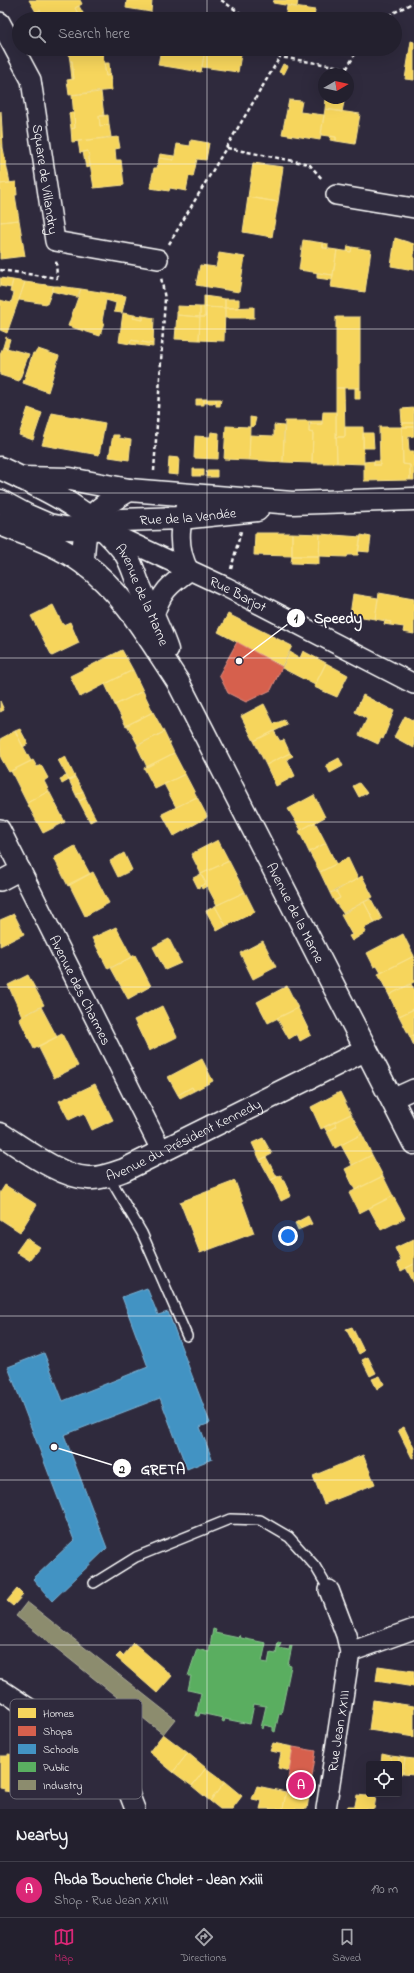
<!DOCTYPE html>
<meta charset="utf-8">
<style>
:root{--surface:#23202e;--page:#2b2836;--text:#f1f3f6;--muted:#a3a3aa;--line:#403e4a;--accent:#db2777}
body{margin:0;font-family:"Indie Flower",sans-serif;background:var(--page);color:var(--text)}
.controls{position:absolute;right:12px;bottom:12px;display:grid;overflow:hidden;border-radius:4px;box-shadow:0 4px 16px #0002}
.controls button{width:36px;height:36px;display:grid;place-items:center;padding:0;border:0;border-bottom:1px solid var(--line);background:var(--surface);color:var(--text);font:20px sans-serif}
.compass{position:absolute;left:318px;top:68px;width:36px;height:36px;border-radius:50%;background:var(--surface);box-shadow:0 4px 16px #0002;rotate:81deg}
.you{position:absolute;left:288px;top:1236px;width:14px;height:14px;margin:-10px;border:3px solid #fff;border-radius:50%;background:#1a73e8;box-shadow:0 0 0 6px #1a73e833}
.badge{display:grid;place-items:center;width:26px;height:26px;border-radius:50%;background:var(--accent);color:#fff;font-size:13px;font-weight:700}
.pin{position:absolute;translate:-50% -50%;border:2px solid #fff;box-shadow:0 1px 4px #0006}
.list{margin:0;padding:0;list-style:none}
h2{display:flex;justify-content:space-between;align-items:center;height:52px;margin:0;padding:0 16px;font-size:17px}
h2 small{font-size:13px;font-weight:400;color:var(--muted)}
.list li{display:grid;grid-template-columns:26px 1fr auto;gap:12px;align-items:center;box-sizing:border-box;height:56px;padding:0 16px;border-top:1px solid var(--line)}
.list b{display:block;font-size:15px;white-space:nowrap}
.list p{margin:0;font-size:13px;white-space:nowrap;color:var(--muted)}
.list em{font-size:13px;font-style:normal;color:var(--muted)}
.icon{flex:none;width:22px;height:22px;fill:none;stroke:currentColor;stroke-width:2;stroke-linecap:round;stroke-linejoin:round}
.map{position:relative;flex:none;width:414px;height:1809px;overflow:hidden}
.search{position:absolute;background:var(--surface);box-shadow:0 4px 16px #0002;left:12px;right:12px;top:12px;height:44px;display:flex;align-items:center;gap:10px;box-sizing:border-box;padding:0 14px;border-radius:22px;color:var(--muted);font-size:15px}
.sheet{height:108px;background:var(--surface)}
nav{display:flex;justify-content:space-around;align-items:center;box-sizing:border-box;height:56px;border-top:1px solid var(--line);background:var(--surface);font-size:11px;color:var(--muted)}
nav a{display:grid;justify-items:center;gap:2px}
nav .on{color:var(--accent)}
.map>svg:first-child{display:block}
</style>
<div class="map">
<svg width="414" height="1809" viewBox="0 0 414 1809">
<rect width="100%" height="100%" fill="#2f2a3d"/>
<filter id="ink" filterUnits="userSpaceOnUse"><feTurbulence type="fractalNoise" baseFrequency=".025" numOctaves="2"/><feDisplacementMap in="SourceGraphic" scale="8" xChannelSelector="R" yChannelSelector="G"/><feConvolveMatrix kernelMatrix="1 2 1 2 8 2 1 2 1" color-interpolation-filters="sRGB"/></filter>
<g filter="url(#ink)">
<path fill="#f6d55c" stroke="#f9e28d" d="M29,0h51l2,4 -7,4 5,9 -3,2h-31l-6,-9 -4,2z
M127,0h25l-1,12 -25,-4z
M274,0h24l-1,7 -24,-4z
M79,6l5,9 -4,2 -5,-9z
M287,6l28,4 -1,9h-29z
M40,10l3,5 -3,3 -4,-6z
M411,41l3,1v38l-9,-1z
M68,49h34l4,27 4,-1 2,15 -43,5 -2,-15 7,-1 -2,-18h-2z
M161,49h44l-4,23 -43,-7z
M205,49h37l-4,23 -36,-5z
M70,61h2l2,18h-2z
M104,63h5l1,12 -4,1z
M283,64l5,2 -4,8 -5,-2z
M101,92l3,24h-5l1,10 9,-1 2,12 -39,5 -1,-13 4,-1 -3,-33z
M326,99l18,3 -2,10 -17,-3z
M289,100l13,1 -2,11 24,3 -4,25 -38,-6z
M325,109l35,5 -5,30 -19,-3v-4l-15,-2z
M1,111l2,37h-3v-36z
M69,113h5l1,15 -4,1z
M108,115l1,10 -9,1 -1,-10z
M331,136l5,1v4l-6,-1z
M118,137l2,11 -5,1 1,11h5l3,25 -30,3 -6,-37 -8,2 -2,-12z
M191,140l18,3 -3,17 -9,-1 -4,18 -4,-1 -3,15 -16,-3 -1,3 -19,-3 4,-20h3l2,-10 15,2 3,-16 13,2z
M0,148h3l7,35 -10,1z
M88,151l2,16 -4,1 -3,-16z
M160,154l14,2v4l-15,-2z
M253,163l30,4 -5,35 -30,-5z
M16,182l1,13h-2l4,25 -19,2v-38z
M248,197l30,5 -6,35 -29,-5z
M19,220l6,36 -25,3v-37z
M395,238l19,6v26l-23,-4z
M303,240l20,3v5l14,2 -4,25 -34,-5z
M323,243l5,1v4h-5z
M348,246l4,1 -1,5 -4,-1z
M352,247l19,3 -6,42 -34,-5 6,-37 14,2z
M219,253l26,4 -6,35 -43,-7 4,-20 16,2z
M317,273l16,2 -1,5 -15,-2z
M0,278l13,2 -2,8 -11,-2z
M13,280l12,2 -18,51 -7,-3v-30l11,3 3,-10 -4,-1z
M25,282l29,4 -7,18 -28,-4z
M54,286h4l23,3 -4,8 -26,-6z
M81,289l45,7 -4,17 -8,-1 2,-9 -10,-3 -4,21 2,1 -4,14 -32,-10z
M204,296l21,3v9l-21,-1z
M225,299h14v9h-14z
M177,306l23,1v10l-23,-2z
M200,307h4l1,10h-5z
M204,307l21,1 -1,33 -25,-1 1,-23h5z
M254,307v11h-29v-10z
M123,313l11,2 -1,3 10,2v-4l11,2 -1,26 -22,-4 -1,4 -11,-2z
M134,315l9,1v4l-10,-2z
M177,315l23,2 -1,23 -24,-1z
M336,317h24v71h-24z
M6,337l4,2 -3,10 -4,-2z
M131,340l22,4v3l-23,-3z
M3,347l26,7 -10,27 -19,-6v-21z
M38,349l21,7 -11,36 -25,-9 10,-30h2z
M336,388h8l1,49h-9z
M355,388h5v11h-5z
M196,399h8v6h-8z
M204,399h12v4h-12z
M216,399h5l-1,7h-4z
M28,408l14,5 -9,27 -14,-5z
M414,408v15h-12l-1,-14z
M323,412h13l1,51h-25l1,-30 -4,-1 1,-8h12z
M52,413l53,10 -6,32 -57,-10z
M250,417l6,1 -2,8 -4,1z
M285,421h24v11l4,1 -1,30 -29,-1z
M309,421h13v3h-12z
M402,423h12v4h-12z
M274,425l10,1 -1,36 -34,-2 1,-25 24,1z
M226,426l24,1 -1,33 -25,-1z
M345,427h18l1,37 -27,-1 -1,-26h9z
M379,427h23l1,37 7,1v15l-46,1v-19l10,-1v4h6z
M402,427h12v9l-6,1 1,14h5v29h-4v-15l-7,-1z
M211,432l8,1 -1,26 -24,-1 1,-22 15,1z
M363,433h10l1,15h-11z
M113,435h6v3l12,2 -2,20 -20,-3z
M169,457l10,1 -1,17 -10,-1z
M374,461h6v4h-6z
M193,469h11v7h-11z
M207,470h10v7h-11z
M255,533h37v23l-38,-1z
M292,533l28,1 -1,22h-27z
M320,534l41,3 -3,18h-10l-1,2 -28,-1z
M361,535l10,2 -2,15 -11,-1z
M292,556h27v8l-28,-1z
M379,593l35,6v35l-11,-2 1,-5 -14,-2 1,-3 -16,-3z
M353,594l25,4 -3,21 -25,-4z
M53,605l10,20 7,-3 9,21 -27,13 -21,-40z
M228,614l64,32 -10,20 -64,-34z
M385,621l6,1 -1,3 -6,-1z
M122,650l11,20 -53,27 -10,-21z
M303,651l23,12 -11,22 -33,-17 8,-16 10,6z
M326,663l22,12 -11,22 -23,-10z
M133,670l10,21 -28,14 -10,-21z
M143,691l10,21 -27,14 -11,-21z
M363,695l31,16 -11,28 -2,-1 -3,6 -19,-9 8,-16 -12,-7z
M0,701l4,9 -4,2z
M264,704l10,20 10,-4 3,5 -33,16 -13,-25z
M153,712l11,20 -26,13 -11,-20z
M405,716l9,5v27l-20,-11z
M20,729l8,15 -5,3 -8,-16z
M15,731l16,30 -22,11 -8,-14 -1,-19z
M274,731l6,10 4,-1 6,13 -24,12 -12,-24z
M164,732l10,21 -27,14 -10,-21z
M174,753l11,21 -30,15 -11,-21z
M290,753l3,3 -6,3 8,17 -19,10 -10,-21z
M65,756l10,21 -6,3 -11,-20z
M339,758l4,8 -13,7 -4,-8z
M33,760l4,7 4,-2 7,13 -4,3 5,10 -22,12 -16,-32z
M185,774l12,23 -21,10 -12,-23z
M66,776l3,4 -7,4 -2,-5z
M75,777l8,14 -7,4 -7,-15z
M359,783l8,10 -8,4 -6,-11z
M49,791l16,31 -22,11 -16,-30z
M83,791l3,7 -7,3 -3,-6z
M314,795l11,22 -24,13 -13,-21z
M197,797l10,19 -1,2 -32,18 -12,-22z
M85,798l11,21 -6,3 -11,-21z
M315,822l11,21 -17,9 -10,-21z
M218,840l11,21 -28,13 -10,-20z
M326,843l10,21 -16,8 -11,-20z
M75,846l15,28 -22,12 -14,-28z
M124,853l8,17 -14,7 -8,-16z
M348,858l10,21 -28,14 -10,-21z
M229,861l16,31 -28,13 -10,-19 -5,3 -1,-3 5,-3 -5,-9z
M93,872l16,31 -24,13 -16,-32z
M201,874l5,9 -8,5 -5,-10z
M362,876l11,21 -30,16 -9,-12 6,-3 -4,-7z
M336,891l4,7 -6,3 -4,-8z
M245,892l10,20 -29,14 -11,-20z
M371,899l11,20 -7,4 -11,-21z
M364,902l11,21 -11,5 2,4 -14,9 -3,-5 3,-1 -11,-20z
M215,906l11,20 -9,5 -11,-20z
M14,914l10,20 -24,12v-26z
M116,927l16,30 -24,12 -16,-31z
M403,934l11,22 -33,17 -4,-7 -3,1 -7,-14z
M169,939l12,24 -16,7 -12,-23z
M263,941l13,26 -23,12 -13,-26z
M135,955l16,31 -23,13 -17,-31z
M414,956v26l-25,13 -11,-21z
M28,975l16,30 -22,11 -14,-31z
M411,984l3,5v20l-15,7 -10,-21z
M287,986l11,22 -30,15 -11,-21z
M162,1006l15,31 -28,14 -15,-31z
M41,1007l16,30 -23,12 -15,-31z
M298,1008l13,27 -11,6 -3,-7 -8,5 -12,-21z
M414,1009v26l-4,2 -11,-21z
M62,1034l16,32 -24,12 -16,-32z
M414,1035v11l-4,-9z
M202,1059l11,22 -19,10 -2,-4 -14,8 -10,-18z
M95,1084l18,36 -21,10 -8,-17 -15,7 -10,-19z
M192,1087l2,4 -14,7 -2,-3z
M340,1092l11,22 -30,15 -10,-22z
M351,1114l11,20 -27,14 -8,-16 10,-6 -3,-4z
M334,1122l3,4 -10,6 -3,-5z
M362,1134l10,21 -20,10 -11,-20z
M263,1138l9,16 -12,6 -8,-17z
M372,1155l11,21 -28,14 -10,-21z
M266,1157l11,20 -6,3 -11,-20z
M281,1175l10,21 -10,5 -10,-21z
M383,1176l10,20 -34,17 -10,-20z
M235,1181l19,52 -54,20 -20,-51z
M5,1185l32,20 -17,27 -20,-13v-26z
M393,1196l12,22 -24,12 -12,-22z
M308,1216l4,8 -14,6 -3,-7z
M26,1238l14,9 -11,13 -13,-8z
M414,1239v25l-13,7 -4,-8 4,-2 -6,-13z
M414,1264v19l-8,-15z
M352,1327l12,24 -5,3 -13,-25z
M368,1357l8,16 -6,3 -8,-16z
M380,1376l4,8 -7,5 -5,-10z
M404,1427l10,21v9l-2,1 -14,-28z
M363,1455l12,29 -51,20 -11,-28z
M17,1589l6,6 -10,11 -6,-5z
M134,1643l38,33 -15,17 -41,-36 4,-4 3,3z
M378,1666l36,5v16l-38,-6z
M373,1700l41,6v31l-45,-7z
M163,1734l25,19 -15,19 -24,-20z
M273,1743l20,4 -4,24 -11,-3 3,-15 -11,-2z
M188,1753l18,15 -14,18 -19,-14z
M8,1754l15,2v2l52,5v-2h8l-4,37h-7v-3l-53,-5v3l-15,-2 1,-2 -5,-1v-32h8z
M382,1754l9,2 -1,8h-9z
M391,1756l8,1 -1,7h-8z
M399,1757l6,1 -2,16 -4,-1z
M405,1758l9,1v16l-11,-1z
M206,1768l19,14 -15,19 -18,-15z
M225,1782l17,14 -10,13h-12l-10,-8z
M257,1786l29,6 -3,17h-23l2,-8 -10,-2z
M286,1792l23,4 -2,13h-24z
M357,1795l19,2 -2,12h-27l1,-3h7z"/>
<path fill="#d6604d" stroke="#e29082" d="M237,642l45,25 -11,23 -25,12 -18,-9 -9,-18z
M293,1747l23,4 -7,45 -23,-4z"/>
<path fill="#4393c3" stroke="#7bb3d5" d="M147,1288l11,27 10,-3 42,111 -10,4 12,32 -25,10 -27,-71 -96,37 43,113 -55,53 -19,-22 41,-39 -66,-173 36,-14 19,48 85,-34 -26,-70z"/>
<path fill="#5aae61" stroke="#8cc690" d="M213,1629l3,1 -1,3 24,5 1,-3 1,3 25,5 -4,19 6,1 2,-10 6,1 2,-12 3,1 -2,5 10,2 1,-4h2l-4,19 3,1 -10,48h-2l-4,18 -2,-1v-4l-9,-2 -1,4 -2,-1 5,-22 -12,-2 -4,20 -25,-5 -1,3 -2,-1 1,-3 -23,-5 -1,3h-3l5,-23 -13,-3 3,-14h-3l9,-27 12,3z"/>
<path fill="#8c8c6e" stroke="#aeae9a" d="M27,1602l148,117 -12,15 -147,-118z"/>
<g fill="none" stroke-linecap="round" stroke-linejoin="round">
<g stroke="#fff" stroke-width="12">
<path id="service" d="M108,1175l34,58 45,103
M94,1583l42,-26 94,-38 30,1 29,17 26,29 14,24"/>
</g>
<g stroke="#fff" stroke-width="22">
<g id="minor">
<path id="s1" d="M0,22l31,58 24,161 103,18"/>
<path d="M336,195l78,13"/>
<path id="s2" d="M108,532l118,55 188,97"/>
<path d="M154,616c7,-24 15,-31 35,-45 -14,-27 -9,-48 0,-76"/>
<path id="s3" d="M0,829l161,321"/>
<path d="M0,881l21,-11"/>
<path d="M392,1099l22,-10"/>
<path d="M350,1652l64,-23"/>
<path d="M0,1689l90,60 19,15 16,19 10,26"/>
<path id="s4" d="M326,1809l24,-157 -4,-17 -17,-45"/>
</g>
</g>
<g stroke="#fff" stroke-width="25">
<g id="tertiary">
<path id="s5" d="M0,1134c23,14 60,43 88,44 12,1 25,-4 36,-8l241,-120"/>
</g>
</g>
<g stroke="#fff" stroke-width="25">
<g id="secondary">
<path id="s6" d="M0,468c45,21 94,43 125,85 6,9 9,20 13,30 10,23 21,44 29,67"/>
<path d="M21,478l49,1 59,11 163,13 122,-4"/>
<path id="s7" d="M0,501l26,14 23,10 15,3 39,1 18,-9 60,-2 76,-8"/>
<path id="s8" d="M0,524c28,11 59,21 83,39 41,30 67,77 95,119l236,461"/>
<path d="M83,562c1,-47 8,-49 46,-72"/>
</g>
</g>
<path stroke="#fff" stroke-width="2.5" stroke-dasharray="4 3" stroke-linecap="butt" d="M221,0l28,19
M382,19l32,-17
M274,49l6,8 67,11 11,-19
M227,148l82,16 14,16
M169,244l111,-187
M0,270l57,8 -1,-18
M154,471l11,-172 -4,-22
M231,569l10,-38"/>
<use href="#service" stroke="#2f2a3d" stroke-width="9"/>
<use href="#minor" stroke="#2f2a3d" stroke-width="19"/>
<use href="#tertiary" stroke="#2f2a3d" stroke-width="22"/>
<use href="#secondary" stroke="#2f2a3d" stroke-width="22"/>
</g>
</g>
<path fill="none" stroke="#fff" stroke-width="1" stroke-opacity="0.55" d="M207,0v19M207,49v1760M0,164h414M0,329h414M0,493h414M0,658h414M0,822h414M0,987h414M0,1151h414M0,1316h414M0,1480h414M0,1645h414"/>
<g text-anchor="middle" stroke-width="4" stroke-linejoin="round" paint-order="stroke">
<g font-size="14" fill="#fff" stroke="#2f2a3d">
<text dy="5" stroke="none"><textPath href="#s1" startOffset="166">Square de Villandry</textPath></text>
<text dy="5" stroke="none"><textPath href="#s7" startOffset="196">Rue de la Vendée</textPath></text>
<text dy="5" stroke="none"><textPath href="#s2" startOffset="144">Rue Barjot</textPath></text>
<text dy="5" stroke="none"><textPath href="#s6" startOffset="198">Avenue de la Marne</textPath></text>
<text dy="5" stroke="none"><textPath href="#s8" startOffset="504">Avenue de la Marne</textPath></text>
<text dy="5" stroke="none"><textPath href="#s3" startOffset="180">Avenue des Charmes</textPath></text>
<text dy="5" stroke="none"><textPath href="#s5" startOffset="203">Avenue du Président Kennedy</textPath></text>
<text dy="5" stroke="none"><textPath href="#s4" startOffset="79">Rue Jean XXIII</textPath></text>
</g>
</g>
<rect x="10" y="1699" width="132" height="100" rx="6" fill="#2f2a3d" stroke="#6d6a77" stroke-width="1"/>
<rect x="18" y="1708" width="18" height="10" fill="#f6d55c"/>
<rect x="18" y="1726" width="18" height="10" fill="#d6604d"/>
<rect x="18" y="1744" width="18" height="10" fill="#4393c3"/>
<rect x="18" y="1762" width="18" height="10" fill="#5aae61"/>
<rect x="18" y="1780" width="18" height="10" fill="#8c8c6e"/>
<g font-size="11" fill="#fff">
<text x="43" y="1717">Homes</text>
<text x="43" y="1735">Shops</text>
<text x="43" y="1753">Schools</text>
<text x="43" y="1771">Public</text>
<text x="43" y="1789">Industry</text>
</g>
<path fill="none" stroke="#fff" stroke-width="1.5" d="M239 661L296 618M54 1447L122 1468"/>
<g fill="#fff" stroke="#2f2a3d" stroke-width="1.5">
<circle cx="239" cy="661" r="4"/>
<circle cx="54" cy="1447" r="4"/>
<circle cx="296" cy="618" r="10"/>
<circle cx="122" cy="1468" r="10"/>
</g>
<g font-size="12" text-anchor="middle" font-weight="bold" fill="#111">
<text x="296" y="622">1</text>
<text x="122" y="1473">2</text>
</g>
<g font-size="15" text-anchor="middle" font-weight="bold" fill="#fff" stroke="#2f2a3d" stroke-width="4" stroke-linejoin="round" paint-order="stroke">
<text x="338" y="623">Speedy</text>
<text x="163" y="1474">GRETA</text>
</g>
</svg>
<div class="controls">
<button><svg class="icon" aria-label="locate" viewBox="0 0 24 24"><circle cx="12" cy="12" r="6"/><path d="M12 2v4M12 18v4M2 12h4M18 12h4"/></svg></button>
</div>
<svg class="compass" viewBox="-18 -18 36 36"><path d="M0-13l5 13h-10z" fill="#e53935"/><path d="M0 13l5-13h-10z" fill="#a3a3aa"/></svg>
<div class="you"></div>
<div class="pin badge" style="left:301px;top:1785px">A</div>
<div class="search"><svg class="icon" aria-label="search" viewBox="0 0 24 24"><circle cx="10" cy="10" r="6"/><path d="M15 15l6 6"/></svg>Search here</div>
</div>
<section class="sheet">
<h2>Nearby<small></small></h2>
<ul class="list">
<li><span class="badge">A</span><div><b>Abda Boucherie Cholet - Jean Xxiii</b><p>Shop · Rue Jean XXIII</p></div><em>190 m</em></li>
</ul>
</section>
<nav>
<a class="on"><svg class="icon" aria-label="map" viewBox="0 0 24 24"><path d="M3 6l6-2 6 2 6-2v14l-6 2-6-2-6 2zM9 4v14M15 6v14"/></svg>Map</a>
<a><svg class="icon" aria-label="directions" viewBox="0 0 24 24"><path d="M12 3l9 9-9 9-9-9zM9 14v-3h6M13 9l2 2-2 2"/></svg>Directions</a>
<a><svg class="icon" aria-label="saved" viewBox="0 0 24 24"><path d="M7 4h10v16l-5-4-5 4z"/></svg>Saved</a>
</nav>
